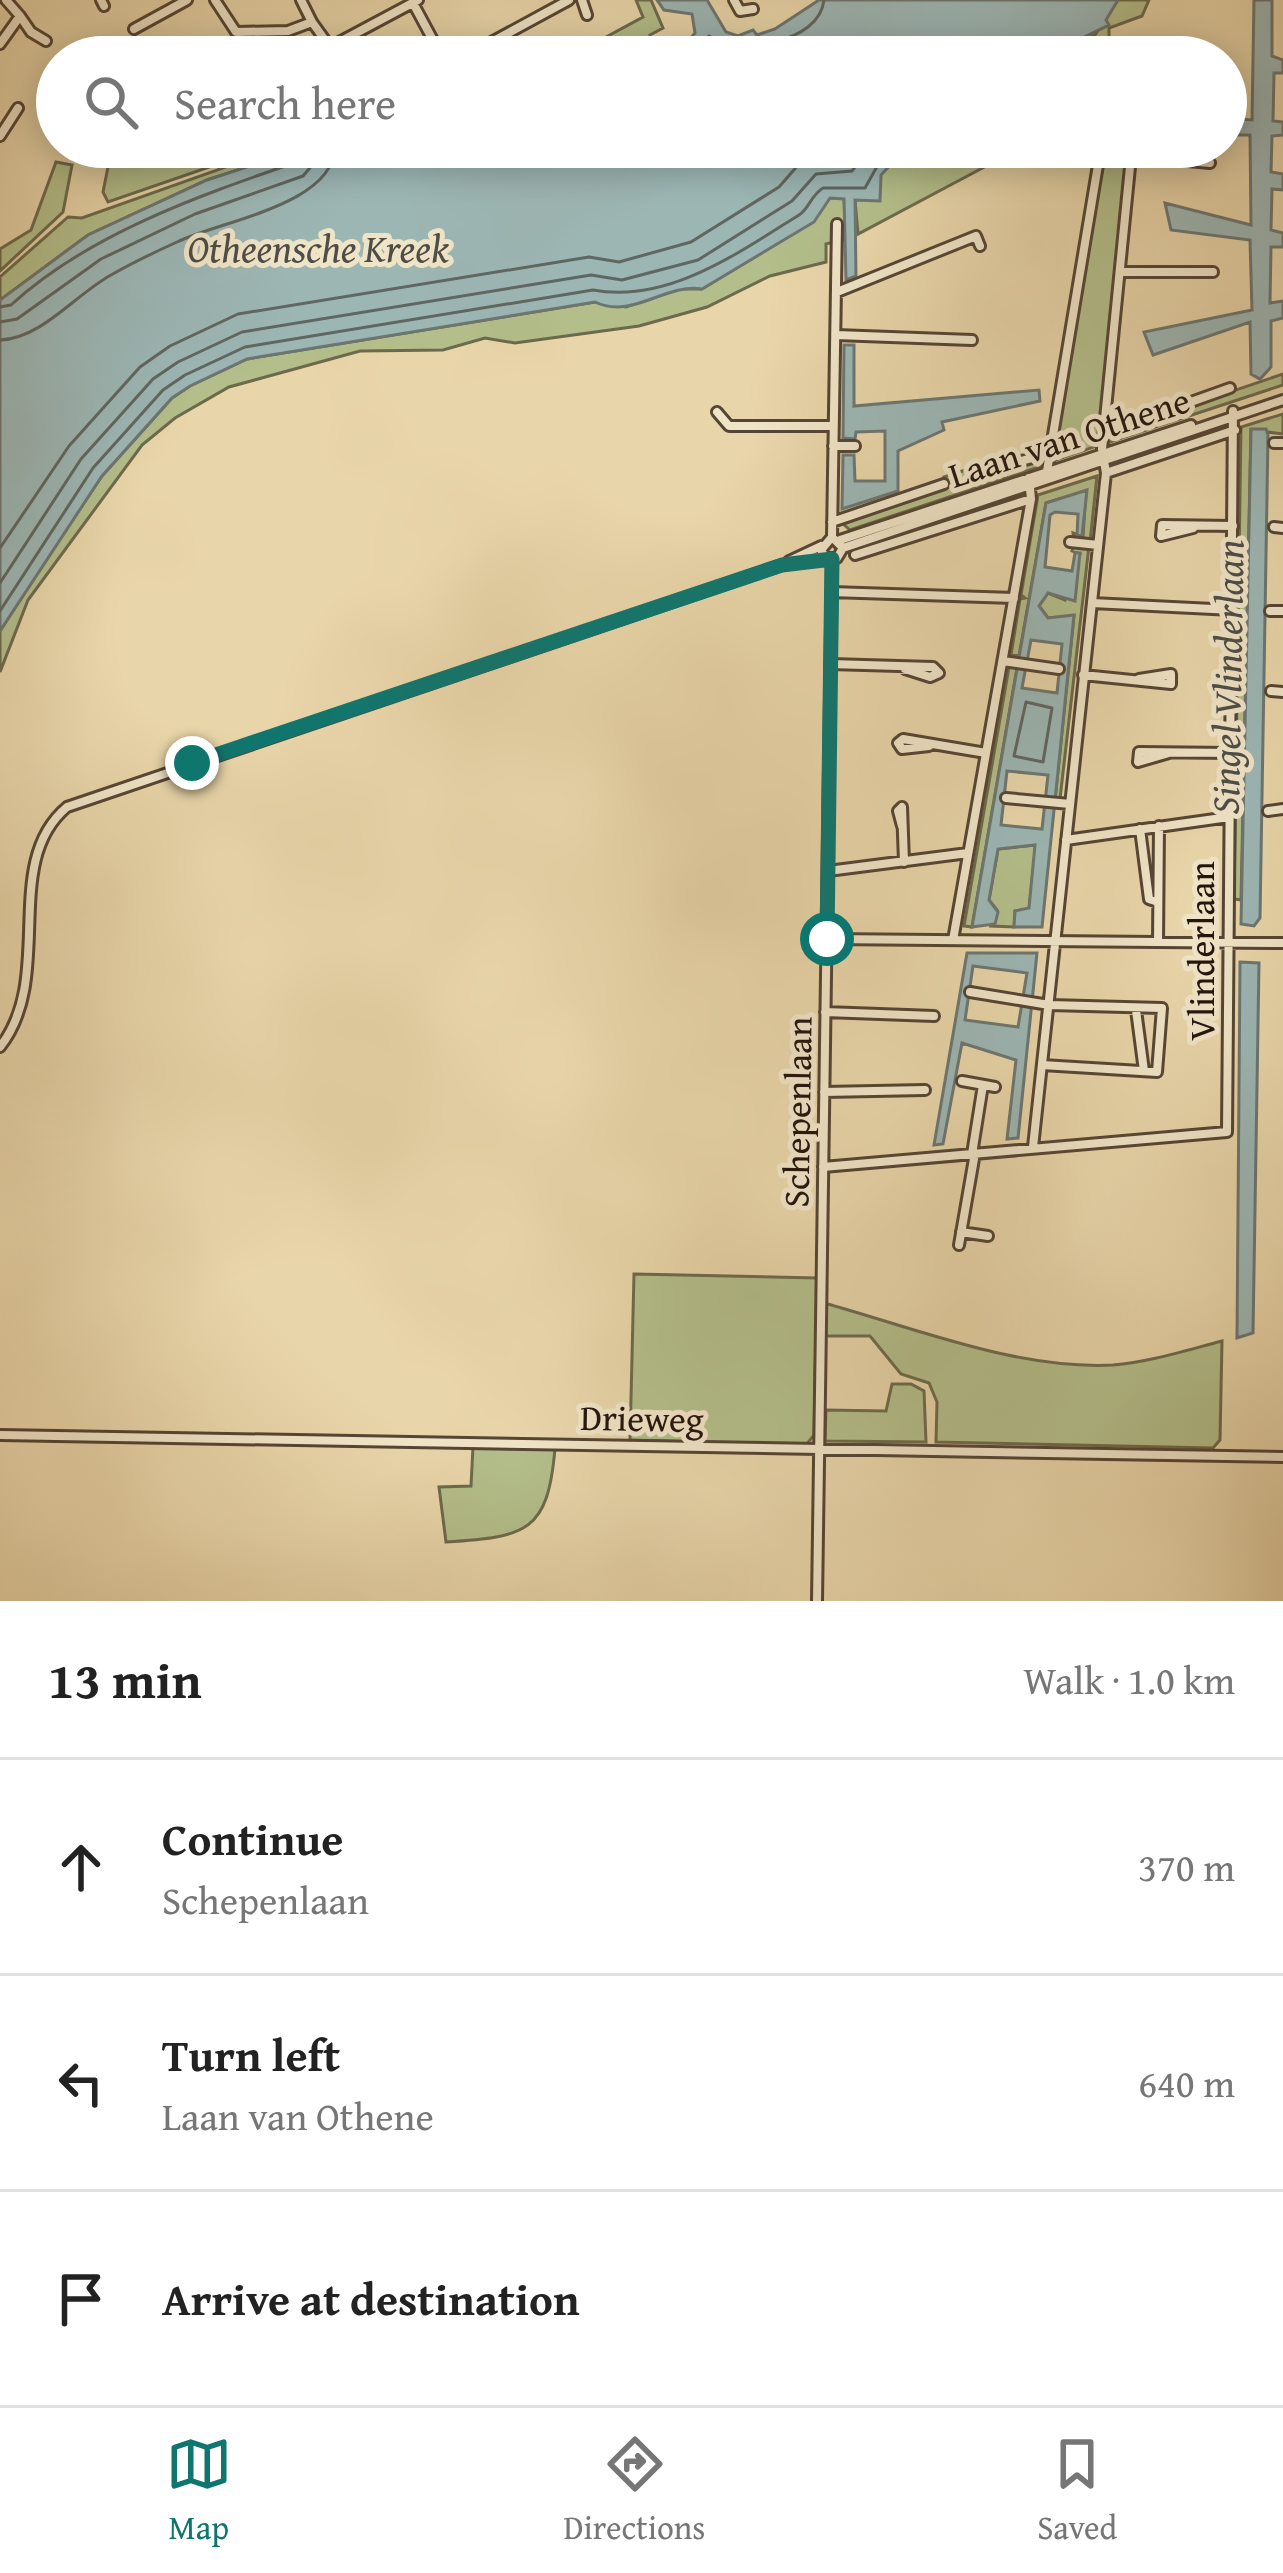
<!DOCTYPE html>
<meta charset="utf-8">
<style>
:root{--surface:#fff;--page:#f6f6f6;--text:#222;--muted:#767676;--line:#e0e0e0;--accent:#0f766e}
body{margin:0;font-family:"Gentium Book Plus",serif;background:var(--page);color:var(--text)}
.stop{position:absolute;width:36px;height:36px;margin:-27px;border:9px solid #0f766e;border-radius:50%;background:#fff}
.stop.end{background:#0f766e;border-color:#fff;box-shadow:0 3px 12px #0008}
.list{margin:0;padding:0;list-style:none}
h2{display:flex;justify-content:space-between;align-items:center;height:156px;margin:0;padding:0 48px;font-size:51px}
h2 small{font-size:39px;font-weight:400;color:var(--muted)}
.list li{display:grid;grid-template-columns:78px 1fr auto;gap:36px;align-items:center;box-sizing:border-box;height:216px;padding:0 48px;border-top:3px solid var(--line)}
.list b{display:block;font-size:45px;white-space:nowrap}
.list p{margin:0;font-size:39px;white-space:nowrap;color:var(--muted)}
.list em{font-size:39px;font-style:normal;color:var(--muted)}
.icon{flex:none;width:66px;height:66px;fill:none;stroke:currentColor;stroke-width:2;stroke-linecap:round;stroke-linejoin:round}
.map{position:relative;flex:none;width:1283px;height:1601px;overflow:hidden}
.search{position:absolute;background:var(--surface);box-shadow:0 6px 30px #0003;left:36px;right:36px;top:36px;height:132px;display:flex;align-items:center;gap:30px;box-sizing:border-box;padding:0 42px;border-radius:66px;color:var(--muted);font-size:45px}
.sheet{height:804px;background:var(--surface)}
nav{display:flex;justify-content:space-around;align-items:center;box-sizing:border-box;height:168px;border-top:3px solid var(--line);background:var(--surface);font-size:33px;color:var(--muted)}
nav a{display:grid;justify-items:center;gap:6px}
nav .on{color:var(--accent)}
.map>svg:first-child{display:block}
</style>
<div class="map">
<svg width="1283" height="1601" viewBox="0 0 1283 1601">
<rect width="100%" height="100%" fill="#e8d5a9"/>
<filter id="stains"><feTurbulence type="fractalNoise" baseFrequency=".00167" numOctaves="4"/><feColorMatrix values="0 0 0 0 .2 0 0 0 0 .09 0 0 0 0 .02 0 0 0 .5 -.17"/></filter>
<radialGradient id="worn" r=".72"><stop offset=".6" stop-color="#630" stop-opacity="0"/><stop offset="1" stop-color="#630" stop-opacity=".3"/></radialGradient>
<path fill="#b3be8a" stroke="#6c6a4c" stroke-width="3" d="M636,0h15l12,28 -13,7 3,9 -46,13h-38l74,-40z
M1118,0h31l-7,16 -33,12v29h-35l6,-18 15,-4z
M112,147h155l-159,55 -5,-10z
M282,147h26l-101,33 -119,55 -88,65v-23l68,-60 14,1z
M940,147h82l-164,87 -3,-34 36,-36 26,1z
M1105,147h25l-33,299 -47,16z
M56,162l16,3 -9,47 -63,59v-22l31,-19z
M830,198h14l2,41 -20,5v18l-56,14 -63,31 -68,19 -124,17 -30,-5 -42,12 -83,1 -131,36 -54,31 -33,27 -114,155 -28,72v-41l45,-71 57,-84 70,-78 18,-12 57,-27 348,-57 31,5 54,-18h22l105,-64z
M1283,374v11l-176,58 2,-10z
M1283,414v20l-32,-4 -10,470 -7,-1 7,-472z
M1040,457l2,9 -192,64 -9,-8 106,-35 -3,-10 34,-11 3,9z
M1097,476l-7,66 -16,-3 -1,-6 10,3 3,-45 -40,12 -27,153 -8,-1 9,-56 5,-1 -4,-3 17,-100z
M1074,546h15l-29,253 -5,1 19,-184 -26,2 -9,-12 9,-13 17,7 15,-46 -8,-3z
M1009,667l8,1 -45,259 -8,-1z
M1036,845l-7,64 -14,2 -1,16 -23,-1 6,-16 -8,-10 9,-51z
M634,1274l183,4 -3,157 -8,10 -176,-5z
M824,1303c91,25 193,67 289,62 36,-3 74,-15 109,-24l-2,99 -7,8 -277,-6 1,-40 -8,-19 -28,-9 -31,-38h-45z
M892,1384h19l13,7 2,51 -101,-1 1,-31 60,1z
M473,1447l82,1c-7,84 -28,89 -109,94l-7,-55 32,-1z"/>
<path fill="#9cb6b4" stroke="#6c7671" stroke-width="3" fill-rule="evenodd" d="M657,0h50l19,32 12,4 15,-6 4,5 18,-6 44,-29h299l-12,20 3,5 -29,14 -6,18h-422l35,-15 8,-9 -3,-19 -28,-4z
M1254,0h18v56l11,4v13h-9l-1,48 10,1v13l-11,1 -1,36 12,2v16l-11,-1 -1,41 12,3v14h-12l-1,56 13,-2v17l-12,3v46l-11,12 -9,-5 -1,-52 -97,33 -9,-23 108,-22 -2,-70 -79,-10 -6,-27 86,22 -1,-90h-22l-2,-17 26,2z
M308,147h632l-23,18 -26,-1 -10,11 -1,26 -25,-1 1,76 -10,4 -2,-81 -14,-1 -16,24 -112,67c-37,-6 -70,31 -107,13l-348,57 -57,27 -18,12 -70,78 -102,155v-331l88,-65 119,-55z
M844,345h10v61l185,-16 1,11 -98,21 2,8 -46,21v40l-56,18 1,-54h11l1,26h30v-50l-29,1 -1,7 -12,-1z
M1251,429h15l2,6 -8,483 -6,8 -13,-2z
M1087,490l-5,46 -5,-1 1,-21 -23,-2 -5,3 -5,52 27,4 3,-18h5l-5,48 -27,-8 -9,13 9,12 26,-3 -32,312h-28l1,-16 14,-3 6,-63 -37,4 -9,51 9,12 -3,12 -23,3 74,-424zM1031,640l31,4 -5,49 -35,-5zM1007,771l41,4 -6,54 -41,-4z
M967,953h70l-19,185 -11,1 9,-79 -54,-17 -19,101 -9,1zM973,966l54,7 -9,54 -53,-7z
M1240,962l19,1 -6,370 -16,5z"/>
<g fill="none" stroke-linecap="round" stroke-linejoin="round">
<path stroke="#606660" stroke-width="3" d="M684,57l25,-21c31,18 110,8 115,-36
M0,307l11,-2c76,-70 187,-109 283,-142l8,-16
M0,322l17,-3 84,-60 94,-45 108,-38 11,-13 3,-16
M0,340c41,-1 76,-46 111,-65 21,-12 44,-23 66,-33 46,-22 156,-37 158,-95
M0,548l69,-102 71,-79 30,-21 68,-32 351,-57 30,5 72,-20 88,-55 20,-23 47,-17
M0,583l81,-124 72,-80 25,-17 64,-30 349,-57 31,5 76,-20 94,-59 24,-27 36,-3 18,-24
M0,611l93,-143 70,-78 22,-15 60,-28 348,-57c74,14 145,-37 206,-75 10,-6 12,-20 24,-27h42l19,-34 37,-7
M1026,702l26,6 -9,54 -29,-6z"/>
<g stroke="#554534" stroke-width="14">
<path id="minor" d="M6,0l14,16
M101,0l3,6
M215,0l21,32 52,-1 24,-9 18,25 88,-47
M301,0l11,22
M582,0l5,15
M734,0l6,11 13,-2
M413,3l29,54
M134,29l53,-29
M0,44l20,-28 11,16 15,9
M464,57l105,-57
M0,136l18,-28
M1131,156l79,7
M1121,272h92
M837,292l139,-56 4,10
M836,335l136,5
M717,412l12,14h104
M1104,433l126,-45
M1274,443h9
M833,446h22
M981,472l66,-18
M1106,473l129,-43
M1046,477l55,-330
M832,522l112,-38
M1274,527l9,1
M1193,528l-32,8 1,-11 71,1
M832,537l5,-313
M840,540l351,-115
M1070,542l28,3
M843,548l-11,-11 -11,13 5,8h11l6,-10 440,-148
M855,555l176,-56
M789,561l32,-15
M831,592l183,6
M1092,603l141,7
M1270,611h13
M1003,661l56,8
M830,664l103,3 6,6 -9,4 -25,-8
M1083,675l88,9v-10l-32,5
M1271,691l12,1
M929,746l-27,3 -4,-6 5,-4 83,14
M1169,753l-31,9 1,-10 92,1
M1006,798l64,6
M1268,811l15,-2
M902,826l-4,-15 4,-4 2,55
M1140,829l9,70 9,3
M1066,840l163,-23
M828,871l140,-18
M827,939l456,4
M953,940l78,-441 -2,-21
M1158,942l1,-116
M970,992l79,13 113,3 -5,64 -115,-7
M1136,1010l8,61
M825,1012l109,4
M0,1047c56,-71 0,-184 67,-240l715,-242 42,-9
M962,1081l33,6
M824,1092l101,-2
M1033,1147l73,-674 -4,-24 30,-302
M972,1154l11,-69
M823,1167l404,-35 6,-721
M961,1232l27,4
M959,1245l16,-92
M0,1435l1283,22
M817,1601l15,-1042"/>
</g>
<use href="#minor" stroke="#f0e4c7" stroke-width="8"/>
</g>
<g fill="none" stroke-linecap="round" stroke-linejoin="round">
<path stroke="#0f766e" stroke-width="15" d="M192,763l590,-198 50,-6 -5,380"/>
</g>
<g text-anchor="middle" stroke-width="10" stroke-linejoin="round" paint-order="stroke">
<g font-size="36" fill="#24150d" stroke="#f0e4c7">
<text transform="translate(1069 437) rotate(-18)" y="13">Laan van Othene</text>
<text transform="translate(1201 951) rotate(-90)" y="13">Vlinderlaan</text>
<text transform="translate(797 1112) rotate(-89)" y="13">Schepenlaan</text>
<text transform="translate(642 1418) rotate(1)" y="13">Drieweg</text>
</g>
<g font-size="39" font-style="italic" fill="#4e4d47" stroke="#f0e4c7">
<text x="318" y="262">Otheensche Kreek</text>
<text transform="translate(1227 677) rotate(-89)" y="14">Singel Vlinderlaan</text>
</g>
</g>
<rect width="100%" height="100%" filter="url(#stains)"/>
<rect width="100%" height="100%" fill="url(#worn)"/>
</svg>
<div class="stop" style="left:827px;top:939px"></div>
<div class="stop end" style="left:192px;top:763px"></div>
<div class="search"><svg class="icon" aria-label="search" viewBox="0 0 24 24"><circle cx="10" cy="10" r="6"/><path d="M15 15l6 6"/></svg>Search here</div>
</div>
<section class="sheet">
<h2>13 min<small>Walk · 1.0 km</small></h2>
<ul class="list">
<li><svg class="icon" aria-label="ahead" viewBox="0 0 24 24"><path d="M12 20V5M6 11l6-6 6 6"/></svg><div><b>Continue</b><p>Schepenlaan</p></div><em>370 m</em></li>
<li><svg class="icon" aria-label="left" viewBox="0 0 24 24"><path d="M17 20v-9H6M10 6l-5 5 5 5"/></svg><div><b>Turn left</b><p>Laan van Othene</p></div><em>640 m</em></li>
<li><svg class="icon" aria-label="arrive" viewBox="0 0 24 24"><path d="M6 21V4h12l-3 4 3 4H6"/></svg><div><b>Arrive at destination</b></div></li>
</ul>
</section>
<nav>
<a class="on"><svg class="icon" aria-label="map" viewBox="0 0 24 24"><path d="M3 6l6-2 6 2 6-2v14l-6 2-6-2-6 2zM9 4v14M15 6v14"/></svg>Map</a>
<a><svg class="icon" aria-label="directions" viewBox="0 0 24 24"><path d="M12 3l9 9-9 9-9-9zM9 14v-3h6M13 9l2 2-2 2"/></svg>Directions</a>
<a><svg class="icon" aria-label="saved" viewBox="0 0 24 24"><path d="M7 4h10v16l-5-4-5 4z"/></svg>Saved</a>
</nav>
